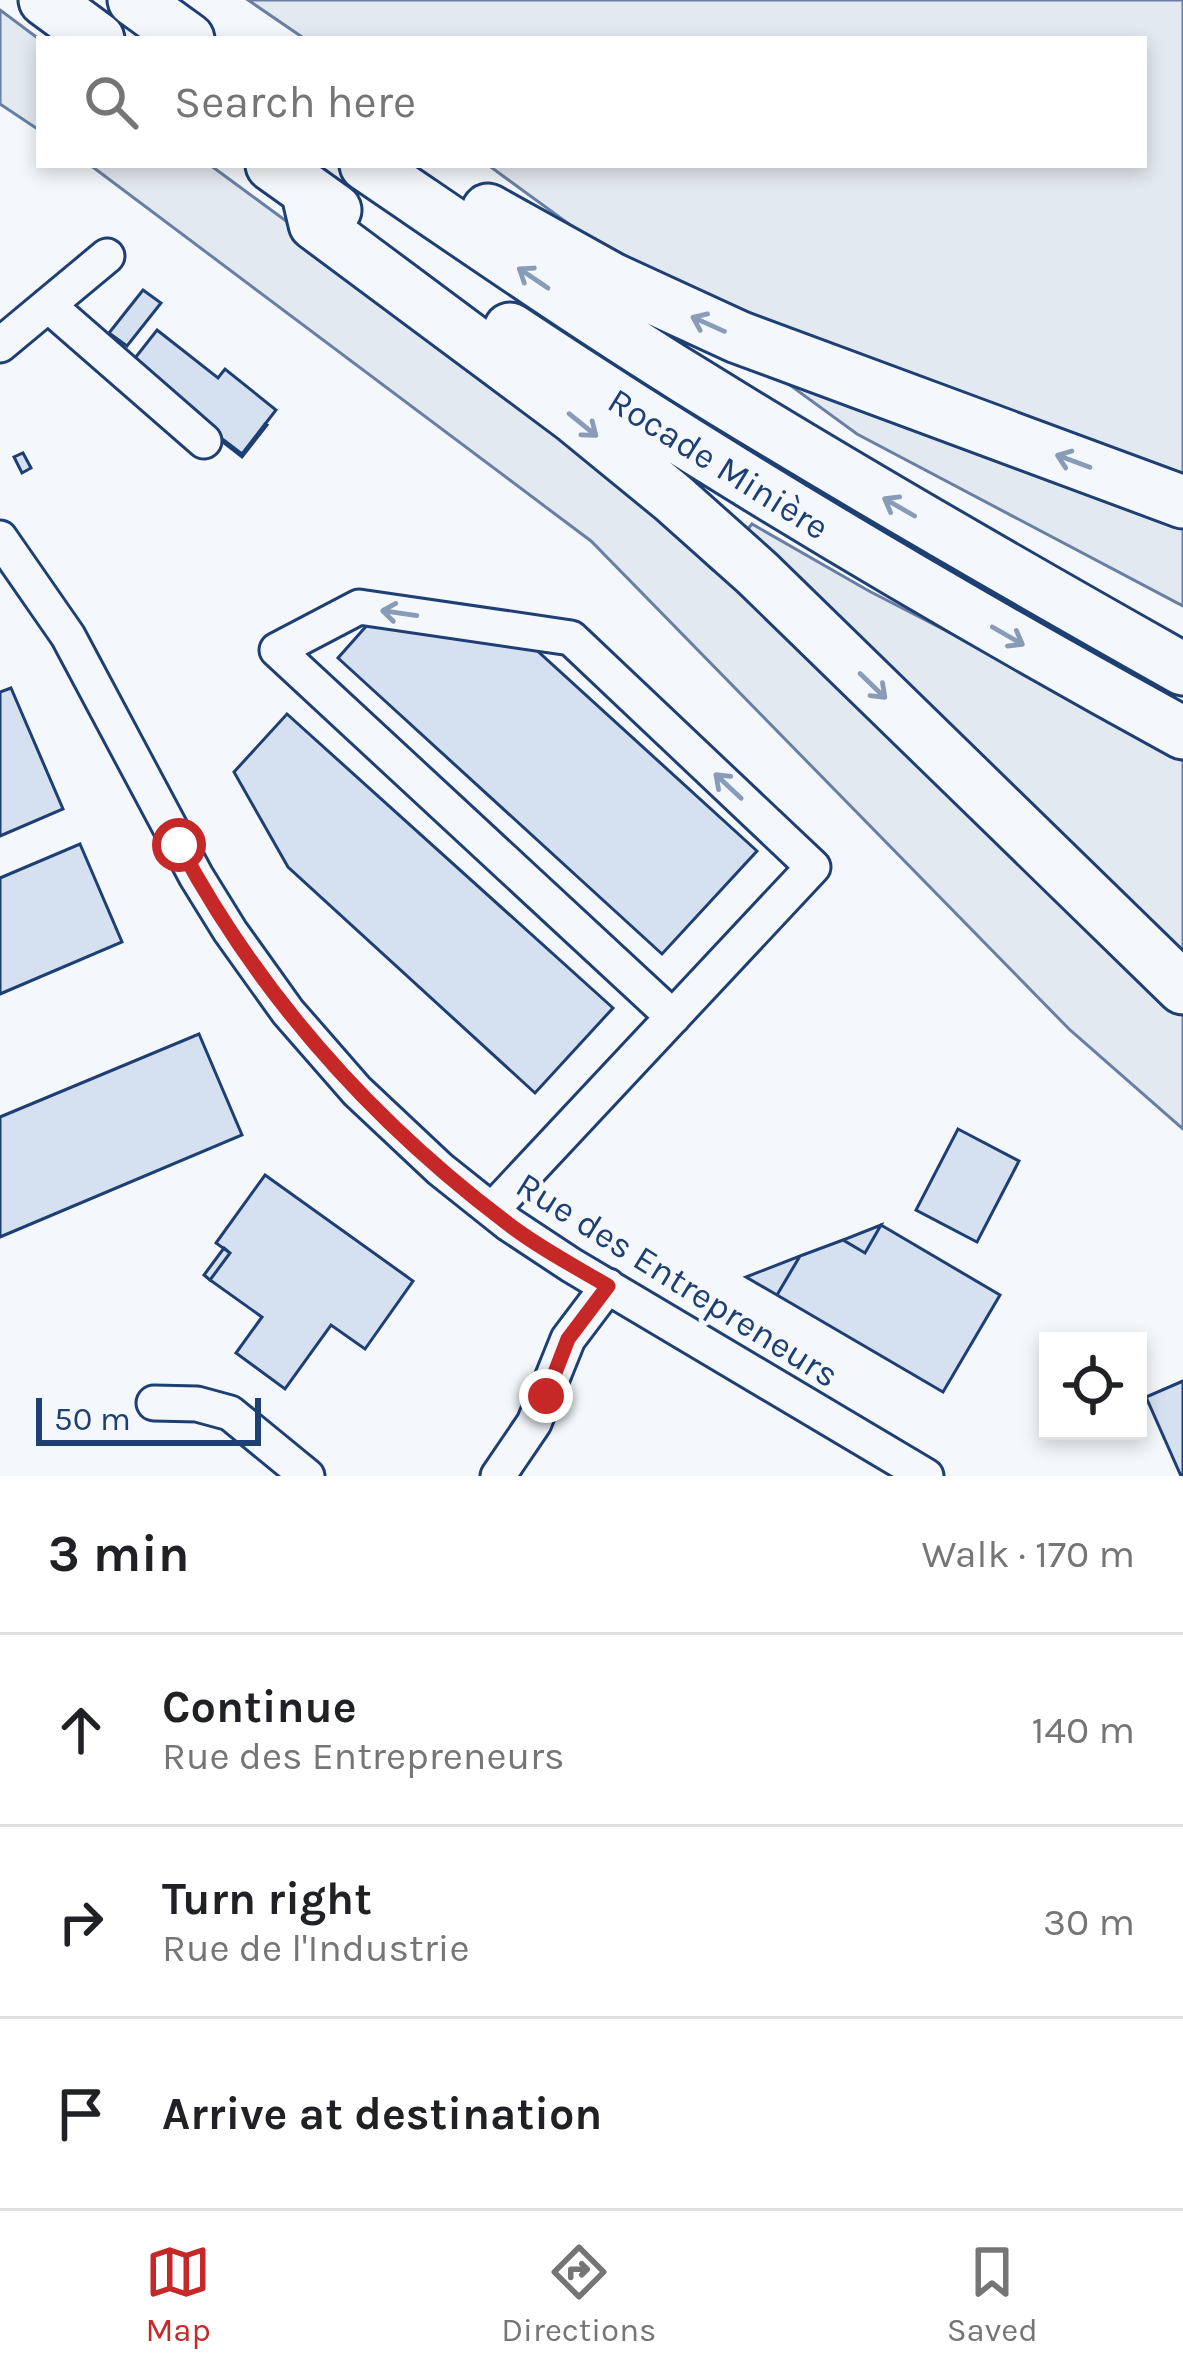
<!DOCTYPE html>
<meta charset="utf-8">
<style>
:root{--surface:#fff;--page:#f6f6f6;--text:#202124;--muted:#757577;--line:#e0e0e0;--accent:#c62828}
body{margin:0;font-family:Karla,sans-serif;background:var(--page);color:var(--text)}
.controls{position:absolute;right:36px;bottom:36px;display:grid;overflow:hidden;border-radius:0px;box-shadow:0 6px 18px #0003}
.controls button{width:108px;height:108px;display:grid;place-items:center;padding:0;border:0;border-bottom:3px solid var(--line);background:var(--surface);color:var(--text);font:60px sans-serif}
.scale{position:absolute;left:36px;bottom:30px;width:225px;box-sizing:border-box;padding-left:12px;border:6px solid #1d3f73;border-top:0;font-size:33px;line-height:42px;white-space:nowrap;color:#1d3f73;-webkit-text-stroke:9px #f4f7fb;paint-order:stroke}
.stop{position:absolute;width:36px;height:36px;margin:-27px;border:9px solid #c62828;border-radius:50%;background:#fff}
.stop.end{background:#c62828;border-color:#fff;box-shadow:0 3px 12px #0008}
.list{margin:0;padding:0;list-style:none}
h2{display:flex;justify-content:space-between;align-items:center;height:156px;margin:0;padding:0 48px;font-size:51px}
h2 small{font-size:39px;font-weight:400;color:var(--muted)}
.list li{display:grid;grid-template-columns:78px 1fr auto;gap:36px;align-items:center;box-sizing:border-box;height:192px;padding:0 48px;border-top:3px solid var(--line)}
.list b{display:block;font-size:45px;white-space:nowrap}
.list p{margin:0;font-size:39px;white-space:nowrap;color:var(--muted)}
.list em{font-size:39px;font-style:normal;color:var(--muted)}
.icon{flex:none;width:66px;height:66px;fill:none;stroke:currentColor;stroke-width:2;stroke-linecap:round;stroke-linejoin:round}
.map{position:relative;flex:none;width:1183px;height:1476px;overflow:hidden}
.search{position:absolute;background:var(--surface);box-shadow:0 6px 18px #0003;left:36px;right:36px;top:36px;height:132px;display:flex;align-items:center;gap:30px;box-sizing:border-box;padding:0 42px;border-radius:0px;color:var(--muted);font-size:45px}
.sheet{height:732px;background:var(--surface)}
nav{display:flex;justify-content:space-around;align-items:center;box-sizing:border-box;height:168px;border-top:3px solid var(--line);background:var(--surface);font-size:33px;color:var(--muted)}
nav a{display:grid;justify-items:center;gap:6px}
nav .on{color:var(--accent)}
.map>svg:first-child{display:block}
</style>
<div class="map">
<svg width="1183" height="1476" viewBox="0 0 1183 1476">
<rect width="100%" height="100%" fill="#f4f7fb"/>
<path fill="#e3e9f0" stroke="#687fa3" stroke-width="3" d="M248,0h935v606l-326,-172 -369,-269h656v-126h-839z
M0,10l39,29v91l-39,-26z
M90,165h120l140,103 269,214 94,88 39,-46 117,67 314,162v376l-113,-99 -479,-489z"/>
<path fill="#d5e0f0" stroke="#1d3f73" stroke-width="3" d="M143,290l18,13 -34,43 -18,-13z
M157,330l61,48 7,-9 51,41 -34,44 -114,-87z
M265,424l2,1 -25,32 -32,-25 32,22z
M23,453l8,15 -9,5 -8,-16z
M369,623l152,13 236,215 -95,103 -324,-296z
M11,688l52,121 -63,27v-144z
M287,714l326,294 -78,85 -247,-226 -54,-95z
M80,844l42,98 -122,52v-116z
M199,1034l43,101 -242,102v-120z
M958,1129l61,32 -42,81 -61,-32z
M265,1175l148,106 -48,68 -34,-24 -46,64 -49,-36 26,-36 -52,-37 20,-27 -14,-10z
M881,1225l-16,28 -22,-13z
M881,1225l119,70 -57,97 -166,-97 23,-39 43,-16 22,13z
M224,1248l6,5 -20,27 -6,-5z
M800,1256l-23,39 -31,-18z
M1183,1381v95h-2l-35,-79z"/>
<g fill="none" stroke-linecap="round" stroke-linejoin="round">
<g stroke="#1d3f73" stroke-width="39">
<path id="minor" d="M48,305l156,136
M0,345l107,-89
M0,538l68,98 128,240 34,55 58,81 69,79 83,78 69,55 62,41 355,211
M492,1210l321,-343 -242,-229 -212,-31 -82,43 396,367
M154,1403l43,1 33,9 77,63
M498,1476l36,-53 34,-84 40,-53"/>
</g>
<g stroke="#1d3f73" stroke-width="57">
<path id="highway" d="M45,0l53,39
M134,0l54,39
M272,165l63,45
M366,165c106,72 211,145 320,213 163,101 330,197 497,291
M307,190l8,34 259,193 99,81 84,75 426,415
M488,210l124,69 126,58 445,165
M510,329c218,145 443,278 673,404"/>
</g>
<use href="#minor" stroke="#f4f7fb" stroke-width="33"/>
<use href="#highway" stroke="#f4f7fb" stroke-width="51"/>
</g>
<defs><path id="oneway-shaft" d="M-6 0H5M1.5-3L5.5 0L1.5 3" fill="none" stroke-width="1.6" stroke-linecap="round" stroke-linejoin="round" transform="scale(3)"/></defs>
<g stroke="#889bb7">
<use href="#oneway-shaft" transform="translate(533 278) rotate(-146)"/>
<use href="#oneway-shaft" transform="translate(708 324) rotate(-156)"/>
<use href="#oneway-shaft" transform="translate(583 425) rotate(39)"/>
<use href="#oneway-shaft" transform="translate(1073 461) rotate(-160)"/>
<use href="#oneway-shaft" transform="translate(899 507) rotate(-150)"/>
<use href="#oneway-shaft" transform="translate(399 613) rotate(-172)"/>
<use href="#oneway-shaft" transform="translate(1008 636) rotate(30)"/>
<use href="#oneway-shaft" transform="translate(873 686) rotate(44)"/>
<use href="#oneway-shaft" transform="translate(728 786) rotate(-137)"/>
</g>
<g fill="none" stroke-linecap="round" stroke-linejoin="round">
<path stroke="#c62828" stroke-width="15" d="M179,845c80,149 193,276 328,378 31,24 67,43 101,63l-40,53 -22,57"/>
</g>
<g text-anchor="middle" stroke-width="9" stroke-linejoin="round" paint-order="stroke">
<g font-size="36" fill="#1d3f73" stroke="#f4f7fb">
<text transform="translate(719 463) rotate(32)" y="13">Rocade Minière</text>
<text transform="translate(678 1279) rotate(32)" y="13">Rue des Entrepreneurs</text>
</g>
</g>
</svg>
<div class="controls">
<button><svg class="icon" aria-label="locate" viewBox="0 0 24 24"><circle cx="12" cy="12" r="6"/><path d="M12 2v4M12 18v4M2 12h4M18 12h4"/></svg></button>
</div>
<div class="scale">50 m</div>
<div class="stop" style="left:179px;top:845px"></div>
<div class="stop end" style="left:546px;top:1396px"></div>
<div class="search"><svg class="icon" aria-label="search" viewBox="0 0 24 24"><circle cx="10" cy="10" r="6"/><path d="M15 15l6 6"/></svg>Search here</div>
</div>
<section class="sheet">
<h2>3 min<small>Walk · 170 m</small></h2>
<ul class="list">
<li><svg class="icon" aria-label="ahead" viewBox="0 0 24 24"><path d="M12 20V5M6 11l6-6 6 6"/></svg><div><b>Continue</b><p>Rue des Entrepreneurs</p></div><em>140 m</em></li>
<li><svg class="icon" aria-label="right" viewBox="0 0 24 24"><path d="M7 20v-9h11M14 6l5 5-5 5"/></svg><div><b>Turn right</b><p>Rue de l'Industrie</p></div><em>30 m</em></li>
<li><svg class="icon" aria-label="arrive" viewBox="0 0 24 24"><path d="M6 21V4h12l-3 4 3 4H6"/></svg><div><b>Arrive at destination</b></div></li>
</ul>
</section>
<nav>
<a class="on"><svg class="icon" aria-label="map" viewBox="0 0 24 24"><path d="M3 6l6-2 6 2 6-2v14l-6 2-6-2-6 2zM9 4v14M15 6v14"/></svg>Map</a>
<a><svg class="icon" aria-label="directions" viewBox="0 0 24 24"><path d="M12 3l9 9-9 9-9-9zM9 14v-3h6M13 9l2 2-2 2"/></svg>Directions</a>
<a><svg class="icon" aria-label="saved" viewBox="0 0 24 24"><path d="M7 4h10v16l-5-4-5 4z"/></svg>Saved</a>
</nav>
